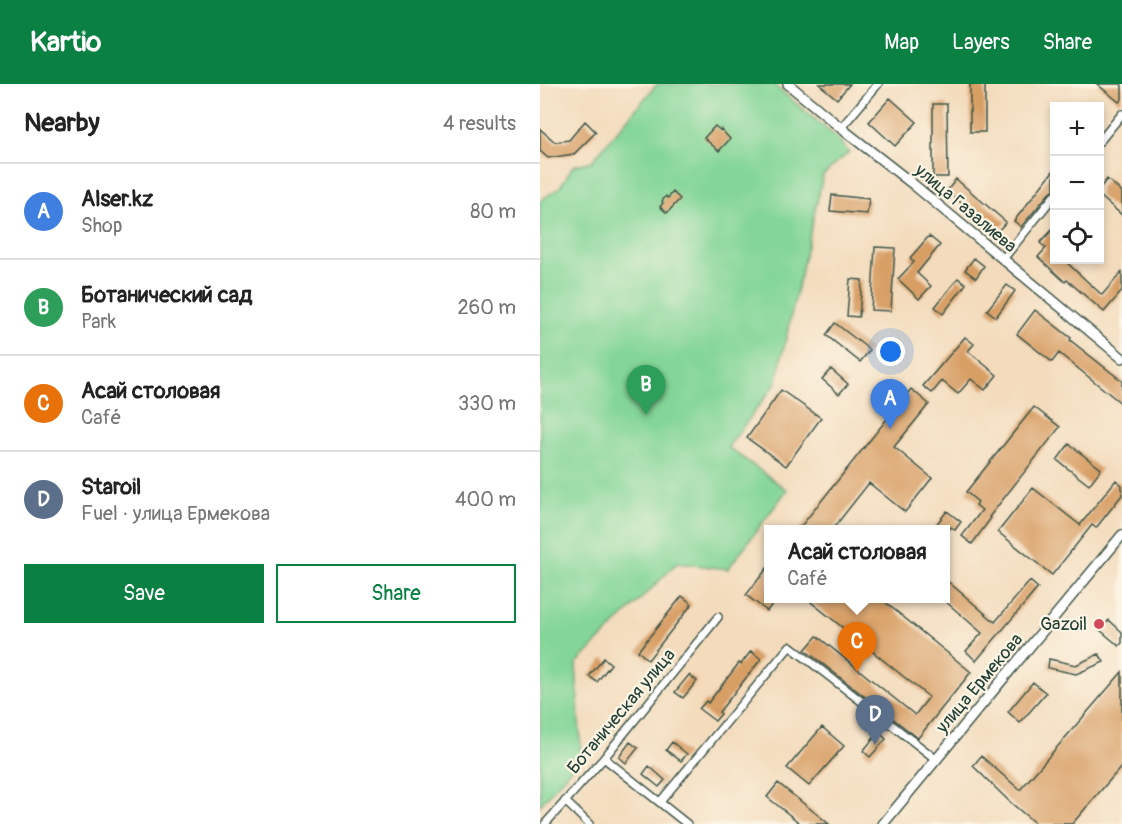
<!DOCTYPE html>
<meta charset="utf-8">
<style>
:root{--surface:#fff;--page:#f2f2f2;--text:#222;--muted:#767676;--line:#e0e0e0;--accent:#0b8043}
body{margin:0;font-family:Pangolin,sans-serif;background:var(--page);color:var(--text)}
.controls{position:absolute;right:18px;top:18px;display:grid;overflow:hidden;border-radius:0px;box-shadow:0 3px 9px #0003}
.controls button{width:54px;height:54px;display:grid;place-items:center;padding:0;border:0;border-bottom:2px solid var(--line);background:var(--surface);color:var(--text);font:30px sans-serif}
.you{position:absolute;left:351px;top:268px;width:21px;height:21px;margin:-15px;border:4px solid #fff;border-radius:50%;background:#1a73e8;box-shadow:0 0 0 9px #1a73e833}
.badge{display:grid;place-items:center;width:39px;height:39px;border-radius:50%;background:var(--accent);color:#fff;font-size:20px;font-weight:700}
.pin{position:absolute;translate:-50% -50px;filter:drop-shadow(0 2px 3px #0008)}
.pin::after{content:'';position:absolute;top:32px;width:21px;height:18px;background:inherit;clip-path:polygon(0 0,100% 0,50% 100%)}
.popup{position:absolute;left:224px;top:441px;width:186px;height:78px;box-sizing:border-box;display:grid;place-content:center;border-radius:0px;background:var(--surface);filter:drop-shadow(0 2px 4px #0005);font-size:20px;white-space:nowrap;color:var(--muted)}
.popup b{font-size:22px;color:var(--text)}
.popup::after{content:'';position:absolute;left:50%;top:100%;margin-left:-12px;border:12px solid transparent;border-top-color:var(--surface)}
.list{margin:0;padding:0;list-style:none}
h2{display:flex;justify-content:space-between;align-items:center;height:78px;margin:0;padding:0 24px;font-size:26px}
h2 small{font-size:20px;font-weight:400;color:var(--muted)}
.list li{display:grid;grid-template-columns:39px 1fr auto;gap:18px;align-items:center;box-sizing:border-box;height:96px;padding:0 24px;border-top:2px solid var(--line)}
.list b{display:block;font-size:22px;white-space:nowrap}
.list p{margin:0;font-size:20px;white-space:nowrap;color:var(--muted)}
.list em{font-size:20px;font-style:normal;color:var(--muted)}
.actions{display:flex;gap:12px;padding:18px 24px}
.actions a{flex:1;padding:14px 0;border:2px solid var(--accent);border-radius:0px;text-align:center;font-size:21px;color:var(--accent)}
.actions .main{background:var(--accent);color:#fff}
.icon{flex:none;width:33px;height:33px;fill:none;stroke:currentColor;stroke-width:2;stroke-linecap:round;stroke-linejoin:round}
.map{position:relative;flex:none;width:582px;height:740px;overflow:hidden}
header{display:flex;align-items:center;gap:36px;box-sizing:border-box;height:84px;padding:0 30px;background:var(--accent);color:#fff}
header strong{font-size:28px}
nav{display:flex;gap:33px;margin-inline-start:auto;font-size:21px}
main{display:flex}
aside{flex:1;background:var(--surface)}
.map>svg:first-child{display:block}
</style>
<header>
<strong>Kartio</strong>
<nav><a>Map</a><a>Layers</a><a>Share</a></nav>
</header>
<main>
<aside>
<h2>Nearby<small>4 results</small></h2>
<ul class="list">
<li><span class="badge" style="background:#3f7fe0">A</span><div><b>Alser.kz</b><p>Shop</p></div><em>80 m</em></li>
<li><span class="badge" style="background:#2e9e5b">B</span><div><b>Ботанический сад</b><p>Park</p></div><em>260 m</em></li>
<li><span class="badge" style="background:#e8710a">C</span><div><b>Асай столовая</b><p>Café</p></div><em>330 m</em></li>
<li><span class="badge" style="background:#5c6f8a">D</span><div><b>Staroil</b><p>Fuel · улица Ермекова</p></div><em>400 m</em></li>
</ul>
<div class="actions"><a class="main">Save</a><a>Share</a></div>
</aside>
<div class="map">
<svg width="582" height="740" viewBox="0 0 582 740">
<rect width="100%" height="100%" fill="#fcf5e5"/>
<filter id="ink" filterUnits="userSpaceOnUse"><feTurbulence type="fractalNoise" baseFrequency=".0167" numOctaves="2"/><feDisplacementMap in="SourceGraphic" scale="12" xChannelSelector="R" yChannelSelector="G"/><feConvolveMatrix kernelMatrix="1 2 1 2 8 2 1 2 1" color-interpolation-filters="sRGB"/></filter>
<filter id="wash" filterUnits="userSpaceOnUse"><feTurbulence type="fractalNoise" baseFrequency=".008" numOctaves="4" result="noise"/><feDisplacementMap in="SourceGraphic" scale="24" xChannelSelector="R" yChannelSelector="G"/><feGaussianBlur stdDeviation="1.35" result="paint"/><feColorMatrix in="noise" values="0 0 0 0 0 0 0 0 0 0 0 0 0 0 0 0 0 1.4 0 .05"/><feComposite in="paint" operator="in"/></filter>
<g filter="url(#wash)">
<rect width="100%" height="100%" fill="#f3dbbc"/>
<path fill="#83d698" stroke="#518a66" stroke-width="1.5" d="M117,0h116l63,53 13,15 -26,23 -47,208 -48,64 59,43 -59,79 -51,-6 -101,101 5,92 -41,50v-605l20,-14 13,-21 19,-5z"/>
<g id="blocks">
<path fill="#d89f65" d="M279,0h31l-13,15z
M430,0h15v48h-15z
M557,0h23l2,1v14l-3,3z
M350,14l27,24 -22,24 -26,-24z
M393,20h14l1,73h-15z
M45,37l11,11 -22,22 -26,4 -8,-7v-22l15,13 14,-2z
M175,42l5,4 1,-1 9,10 -11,12 -15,-13z
M514,86v20l-4,2 -29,35 -7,-6z
M416,95l50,43 -10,11 -49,-42z
M567,95l15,13v23l-22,-19v-8z
M133,108l7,7 -13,14 -7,-6 3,-4 -1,-2 4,-5 2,2z
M292,111l37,4 -2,15 -37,-3z
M514,144v32h10l38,35 20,-23v19l-18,21 -37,-32 -2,2 -27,-25 8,-9 -6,-5z
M389,152l11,9 -23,28 14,13 -12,13 -21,-20 16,-17 -4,-4z
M335,163l20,1 -4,63 -20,-1z
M434,174l10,8 -8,12 -11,-8z
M418,194l8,6 -23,30 -8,-7z
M310,195l12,1 -3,37 -12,-1z
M467,201l8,6 -19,26 -9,-7z
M495,226l36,28 -1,2 52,41v23l-63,-51 -7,9 -35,-28z
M295,239l35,27 -10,12 -34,-27z
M425,253l9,7 -6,7 29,24 -12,15 -14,-11 -13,15 -16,-13 -10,12 -9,-7z
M291,285l17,15 -9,10 -17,-15z
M371,305l18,15 -35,43 38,31 -27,34 -36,-29 -37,47h-34z
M241,306l40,28 -35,48 -39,-28z
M494,323l26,20 -71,90 2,1 -19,26 -10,-8 20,-26 -6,-5 2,-3 -12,-10z
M529,360l32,25 -12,16 -32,-25z
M576,396l6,5v10l-26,33 -4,-3 -40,50 -54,-43 35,-44 47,37z
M407,427l14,11 -6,8 -4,-3 -6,7v-4h-13z
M228,483v31h9l-10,13 -21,-16z
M405,495l50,43 35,-41 8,7 -62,73 -10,-10 16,-18 -37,-32z
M142,512l10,8 -44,56 -10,-9z
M274,514h66l91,74 -53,66 -113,-88 12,-14 98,79 14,-18 -118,-95z
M569,536l13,12v11l-3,3 -19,-16z
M211,567l10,8 -42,53 2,2 -6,7 -16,-12 7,-8 2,2 31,-40 2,1z
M559,570l5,8 -28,12 -28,-6 1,-9 27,6z
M64,574l7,6 -14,18 -8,-6z
M582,588v94l-50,58h-36l-26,-22 -37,-36 8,-10 39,34z
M149,591l8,6 -14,17 -8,-6z
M493,598l13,11 -26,30 -12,-11z
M282,643l22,19 -35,40 -22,-18z
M339,648l7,7 -16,18 -7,-6z
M90,658l8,6 -12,15 -7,-6z
M132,658l15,12 -6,7 -15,-11z
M109,682l16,14 -6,7 -16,-13z
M238,699l51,41h-28l-34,-27z"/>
</g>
</g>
<g filter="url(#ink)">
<use href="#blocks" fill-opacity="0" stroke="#3f5548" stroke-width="1.5"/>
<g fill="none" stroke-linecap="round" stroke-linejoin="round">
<g stroke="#3f5548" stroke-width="10">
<path id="street" d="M301,44l37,-44
M560,57l22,-27
M463,175l51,-63
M64,674l83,66
M25,717l24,23
M120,718l130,-156 147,114
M5,740l59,-66 114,-141"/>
</g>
<g stroke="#3f5548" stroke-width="12">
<path id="secondary" d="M248,0l53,44 73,57 208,173
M343,740l239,-289"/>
</g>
<use href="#street" stroke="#fff" stroke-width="7"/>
<use href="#secondary" stroke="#fff" stroke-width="9"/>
</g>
</g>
<circle fill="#d1495b" stroke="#fcf5e5" stroke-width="2" cx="559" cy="540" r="6"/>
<g text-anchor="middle" stroke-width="4.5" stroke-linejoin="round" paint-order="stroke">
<g font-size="18" fill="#1f3d34" stroke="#fcf5e5">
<text transform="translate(426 124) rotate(40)" y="6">улица Газалиева</text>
<text transform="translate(439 599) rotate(-50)" y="6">улица Ермекова</text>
<text transform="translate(81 627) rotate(-50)" y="6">Ботаническая улица</text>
</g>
<g font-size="18" fill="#1f3d34" stroke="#fcf5e5" text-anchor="end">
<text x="547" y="546">Gazoil</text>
</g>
</g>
</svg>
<div class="controls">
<button>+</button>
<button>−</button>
<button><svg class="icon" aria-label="locate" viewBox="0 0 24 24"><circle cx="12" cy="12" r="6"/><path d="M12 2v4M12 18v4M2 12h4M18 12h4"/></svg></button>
</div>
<div class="you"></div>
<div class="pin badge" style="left:350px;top:345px;background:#3f7fe0">A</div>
<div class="pin badge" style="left:106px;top:331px;background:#2e9e5b">B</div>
<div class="pin badge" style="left:317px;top:588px;background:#e8710a">C</div>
<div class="popup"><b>Асай столовая</b>Café</div>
<div class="pin badge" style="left:335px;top:661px;background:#5c6f8a">D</div>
</div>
</main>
